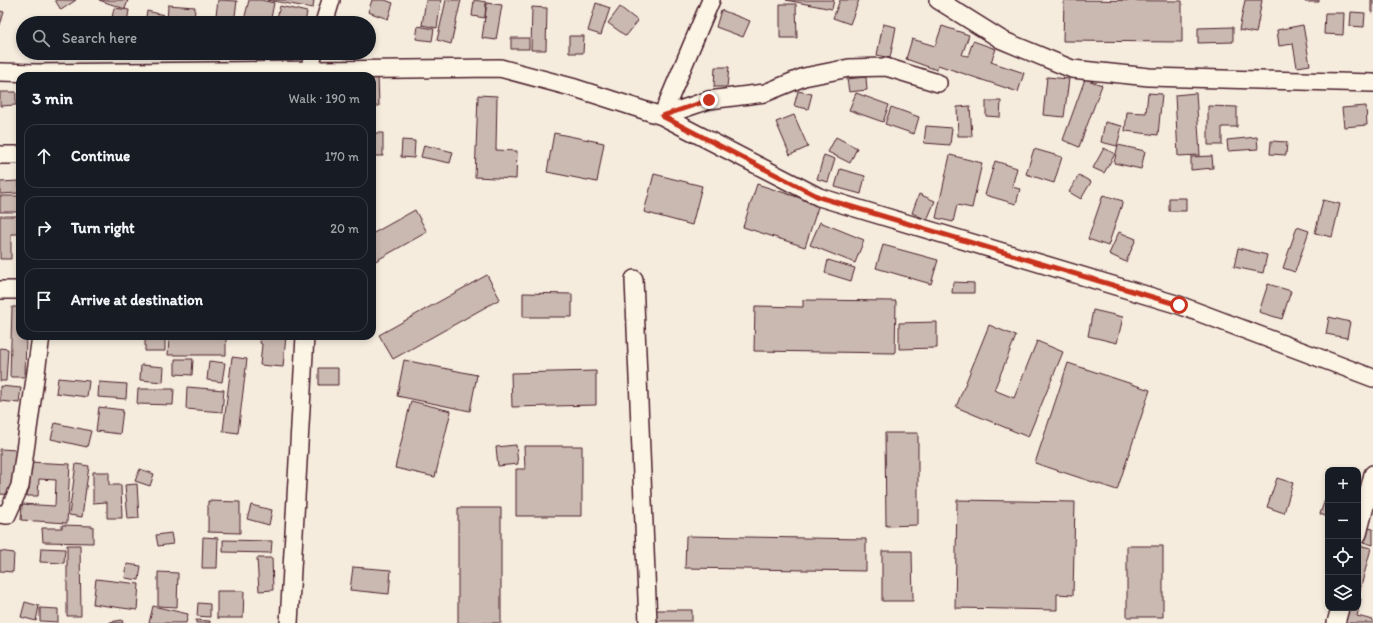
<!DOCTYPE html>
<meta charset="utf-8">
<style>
:root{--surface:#171b24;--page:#242831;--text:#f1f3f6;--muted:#9ea1a6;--line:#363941}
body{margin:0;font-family:Itim,sans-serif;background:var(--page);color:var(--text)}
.controls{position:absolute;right:12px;bottom:12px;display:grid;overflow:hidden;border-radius:8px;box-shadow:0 2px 6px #0003}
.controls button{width:36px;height:36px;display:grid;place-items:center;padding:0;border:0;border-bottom:1px solid var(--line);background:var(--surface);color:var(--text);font:20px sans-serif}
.stop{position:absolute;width:12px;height:12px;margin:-9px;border:3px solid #c8321e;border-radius:50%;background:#fff}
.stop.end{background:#c8321e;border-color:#fff;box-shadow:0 1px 4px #0008}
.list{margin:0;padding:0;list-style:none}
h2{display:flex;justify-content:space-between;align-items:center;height:52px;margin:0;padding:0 16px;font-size:17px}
h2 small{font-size:13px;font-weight:400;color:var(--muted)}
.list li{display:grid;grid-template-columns:26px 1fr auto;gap:12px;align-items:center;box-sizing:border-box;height:64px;margin:0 8px 8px;padding:0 8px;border:1px solid var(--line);border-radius:12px}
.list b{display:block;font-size:15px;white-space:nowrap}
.list em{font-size:13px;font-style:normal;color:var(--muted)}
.icon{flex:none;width:22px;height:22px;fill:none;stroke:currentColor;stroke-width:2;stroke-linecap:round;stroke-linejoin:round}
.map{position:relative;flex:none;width:1373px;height:623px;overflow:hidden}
.search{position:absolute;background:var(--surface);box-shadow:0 2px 6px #0003;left:16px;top:16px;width:360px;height:44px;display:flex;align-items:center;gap:10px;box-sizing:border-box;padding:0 14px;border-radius:22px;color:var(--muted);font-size:15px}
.panel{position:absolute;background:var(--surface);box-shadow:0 2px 6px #0003;left:16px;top:72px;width:360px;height:268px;border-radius:12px}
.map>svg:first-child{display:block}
</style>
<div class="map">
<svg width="1373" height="623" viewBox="0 0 1373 623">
<rect width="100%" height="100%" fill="#f5ecde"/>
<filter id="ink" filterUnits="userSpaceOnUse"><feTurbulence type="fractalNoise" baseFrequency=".025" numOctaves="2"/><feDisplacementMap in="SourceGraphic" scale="8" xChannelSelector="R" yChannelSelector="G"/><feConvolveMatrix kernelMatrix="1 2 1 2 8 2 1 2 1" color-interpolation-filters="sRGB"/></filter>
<g filter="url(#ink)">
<path fill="#cab9b1" stroke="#4a1f2b" d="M55,0h21l-15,10z
M99,0h29l-3,9z
M218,0l19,1 -3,22h-19z
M249,0h12l13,3 -4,20h-11l-15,-3z
M267,0h47l-1,8z
M372,0h13l8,3 -5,16 -20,-7z
M426,0h15l-4,28 -15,-3z
M446,0h15l-10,44 -14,-4z
M474,0l12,2 -1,16 -13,-2z
M786,0h48l-2,9z
M840,0h19l-9,24 -17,-6z
M1064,0l118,1v41l-119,-1z
M1245,0h17l-6,33 -17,-3z
M1305,0h14v2h-14z
M1371,0h2v13l-2,-1z
M487,3l15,2 -6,35 -14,-2z
M596,3l14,5 -9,27 -13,-4z
M780,4h16l1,34h-17z
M168,5l27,2 -1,16h-27z
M280,6l27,6 -2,11 -29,-1z
M532,7l15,1 -1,42h-15z
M620,7l18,14 -12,15 -18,-13z
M114,8l15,2 -2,13h-16z
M721,10l29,11 -7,16 -27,-10z
M0,11l4,1 -4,13z
M147,11l17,4 -2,8h-17z
M1351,12l14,1 -1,14 -14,-1z
M1325,13h19l-1,22 -19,-1z
M339,21l17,1v1h-17z
M883,24l13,3 -6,31 -13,-3z
M1303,25l7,40 -13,2 -4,-23 -14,2 -2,-16z
M418,26l16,3 -2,12 -16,-2z
M942,26l27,9 -7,20 6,1 5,-15 23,8 -5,13 33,11 -6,19 -80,-27 -1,5 -31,-11 6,-20 23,7z
M1233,27v15l-35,1v-15z
M569,36h15l-1,17h-14z
M511,38h18v11h-18z
M715,67h14l-2,20h-13z
M372,76h6l1,30h-7z
M866,77l1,13 -18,2 -2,-13z
M1047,77l22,2 -5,38 -21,-2z
M1085,79l17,6 -23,62 -16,-7z
M798,91l14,3 -4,15 -14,-3z
M0,92h16v13l-16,1z
M856,93l33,12 -6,17 -34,-12z
M1148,93l14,1 -4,41 -33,-4 2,-19 19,1z
M1196,93l4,62 -22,1 -3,-61z
M478,95l19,1 -1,54 21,1 -1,28 -41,-2z
M986,101h15l-1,16 -14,-1z
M970,106l2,30h-14l-1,-29z
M1208,106l29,1v20h-15v18h-14z
M1366,106l1,19 -23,2 -2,-19z
M891,107l28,10 -5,17 -29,-10z
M794,115l14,32 -18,8 -14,-33z
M1105,122l17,4 -5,20 -16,-4z
M926,126l26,2 -2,17 -26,-2z
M372,133h11v23h-11z
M554,133l50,10 -7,39 -50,-10z
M836,137l21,11 -7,15 -22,-11z
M1257,137l1,12 -30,2 -1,-11z
M402,140l13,1 -1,17 -13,-1z
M1271,141l16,1 -1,13 -16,-1z
M424,145l29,7 -3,11 -29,-6z
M1118,145l27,6 -4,18 -27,-6z
M1104,148l11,6 -11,19 -11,-5z
M1034,149l28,8 -8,26 -28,-9z
M824,155l11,4 -7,23 -11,-3z
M950,155l32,8 -10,45 -15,-3 -4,17 -17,-4z
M1212,156l1,12 -22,2v-13z
M995,161l22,7 -5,19 8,2 -4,15 -31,-9z
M840,169l25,7 -4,18 -26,-7z
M654,174l48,12 -10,39 -48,-13z
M1079,175l12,7 -10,17 -12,-7z
M19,181v12l-19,1v-12z
M757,184l62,20 -14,43 -62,-20z
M919,194l16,7 -8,19 -15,-7z
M1103,195l20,6 -15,45 -20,-7z
M0,196h20v16h-20z
M1169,198h17v13h-17z
M1323,200l17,4 -8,33 -17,-4z
M415,210l12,22 -55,31v-29z
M0,216h20v18h-9v25h-11z
M820,222l44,18 -9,23 -45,-18z
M1297,227l12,4 -14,41 -12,-4z
M1119,232l17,7 -10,23 -17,-8z
M883,245l55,15 -7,24 -55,-16z
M1238,248l29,7 -4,18 -29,-6z
M828,260l27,8 -4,13 -26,-8z
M487,275l13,24 -107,60 -14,-24z
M953,282l21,1v10h-22z
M1268,284l23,7 -9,28 -23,-7z
M523,293l49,1v23h-49z
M803,300l93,1 -1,52 -141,-2 1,-45 48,1z
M12,307h8v29h6l-1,41h-15z
M1093,310l30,7 -6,26 -29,-7z
M1329,317l21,5 -3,16 -21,-4z
M937,322v26l-38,1v-26z
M989,325l27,11 -22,54 20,8 23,-57 26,11 -35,85 -72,-30z
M145,336l20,2v13h-20z
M169,336h57v19h-58z
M260,336h26l-3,31 -23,-2 2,-21 -2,-1z
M0,348l8,1 -2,32h-6z
M232,357l15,2 -9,74 -15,-2z
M175,359h18l-1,16 -17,-1z
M404,360l73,15 -7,36 -73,-15z
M209,361l16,2 -3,19 -15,-2z
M1068,363l82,27 -33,100 -82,-27z
M141,365l23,2 -1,15 -23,-2z
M319,368h19v17h-19z
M596,371v34l-84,2 -1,-34z
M58,378l31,3 -2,16 -31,-4z
M99,382l28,2 -1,15 -28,-2z
M0,386l21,2 -2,15 -19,-2z
M187,387l37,3 -2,22 -36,-3z
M138,389h36l-1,16 -36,-1z
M411,401l40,10 -16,66 -40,-9z
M99,407l24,3 -3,24 -24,-3z
M55,423l36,8 -4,16 -36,-8z
M885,433h33v92l-32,1z
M516,445l2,19 -20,2 -2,-19z
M524,446h58v70h-66v-47h9z
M0,449l17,1 -3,45 -14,-1z
M29,462l41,2 -3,59 -46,-3 1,-16 33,2 1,-26 -17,-1 -1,17h-11z
M76,464l13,2 -7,51 -13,-2z
M140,469l14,5 -4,12 -15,-5z
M93,472h16v13h12l1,33h-15v-16l-14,1z
M1277,478l16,5 -9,30 -17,-6z
M137,484l2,34 -11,1 -3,-34z
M1326,497h2v20l-8,-3z
M957,500l118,2 -2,93 -16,-1v16l-102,-2z
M208,501l32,1v31l-32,-1z
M251,505l21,5 -3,15 -22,-6z
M458,508h43v115h-43z
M62,525l31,1v17l-50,-1 -1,-14h20z
M1368,528l5,1v16l-10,-3z
M171,533l2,11 -15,2 -2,-11z
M686,536l180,3v32l-181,-3z
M203,537l15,1 -1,30h-15z
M223,540l49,1 -1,12 -48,-1z
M67,545h13l1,71h-14z
M1358,545l13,3 -13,50 3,1 -4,17 16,4v3h-38l4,-15h19z
M1127,546h36v71h-36z
M41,548l24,1 -1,14 -24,-1z
M0,551l14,2 -1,19 -13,-1z
M882,551h30l1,50h-31z
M257,558h15l1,32 -14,1z
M127,564l14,2 -2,14 -14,-2z
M353,567l38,3 -2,24 -39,-4z
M158,572l20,1 -1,34 -19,-1z
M96,579l43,5 -2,26 -44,-6z
M217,591h27l-1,27h-26z
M25,602l14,4 -3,15 -15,-4z
M198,603l12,1v13l-13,-1z
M153,606l35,8 -2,9h-37z
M40,608l18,1v13l-18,-1z
M654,610h38v11h-38z
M122,620l1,3h-13v-1z
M196,620l14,1v2h-14z"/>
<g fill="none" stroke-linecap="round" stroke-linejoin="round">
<g stroke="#4a1f2b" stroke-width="20">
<path id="minor" d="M938,0l64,40 70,29 77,8 224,6
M324,23l7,-23
M0,72l37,1 463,-5 75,20 87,28 157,81 360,108 194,73
M309,76v-6l5,-17
M662,116l47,-16 56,-7 39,-16 45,-9 37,-1 52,16
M662,116l49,-116
M0,155h20
M634,279l14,344
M0,290h20
M0,514l7,1 13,-29 21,-150
M1358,534l15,-60
M289,623l16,-287
M1336,623l4,-15"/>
</g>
<use href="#minor" stroke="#fcf5e5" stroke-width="17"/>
</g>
</g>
<g fill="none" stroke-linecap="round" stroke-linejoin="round" filter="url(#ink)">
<path stroke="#c8321e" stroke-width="5" d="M709,100l-47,16 157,81 360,108"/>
</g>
</svg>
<div class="controls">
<button>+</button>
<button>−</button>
<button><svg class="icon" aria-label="locate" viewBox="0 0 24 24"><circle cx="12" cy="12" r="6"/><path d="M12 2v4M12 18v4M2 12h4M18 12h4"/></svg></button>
<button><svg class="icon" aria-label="layers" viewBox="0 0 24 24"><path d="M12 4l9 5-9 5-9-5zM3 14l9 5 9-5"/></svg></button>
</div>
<div class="stop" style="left:1179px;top:305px"></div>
<div class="stop end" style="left:709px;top:100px"></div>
<div class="search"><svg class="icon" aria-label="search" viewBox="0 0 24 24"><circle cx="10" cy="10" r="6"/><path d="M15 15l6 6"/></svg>Search here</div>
<section class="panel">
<h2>3 min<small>Walk · 190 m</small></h2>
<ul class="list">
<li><svg class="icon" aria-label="ahead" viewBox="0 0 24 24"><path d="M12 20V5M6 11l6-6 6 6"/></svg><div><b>Continue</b></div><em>170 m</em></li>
<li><svg class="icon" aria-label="right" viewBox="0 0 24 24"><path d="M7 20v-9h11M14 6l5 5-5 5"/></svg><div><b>Turn right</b></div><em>20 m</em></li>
<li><svg class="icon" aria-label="arrive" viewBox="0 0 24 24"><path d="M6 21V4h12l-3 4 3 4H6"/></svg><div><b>Arrive at destination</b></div></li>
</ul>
</section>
</div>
